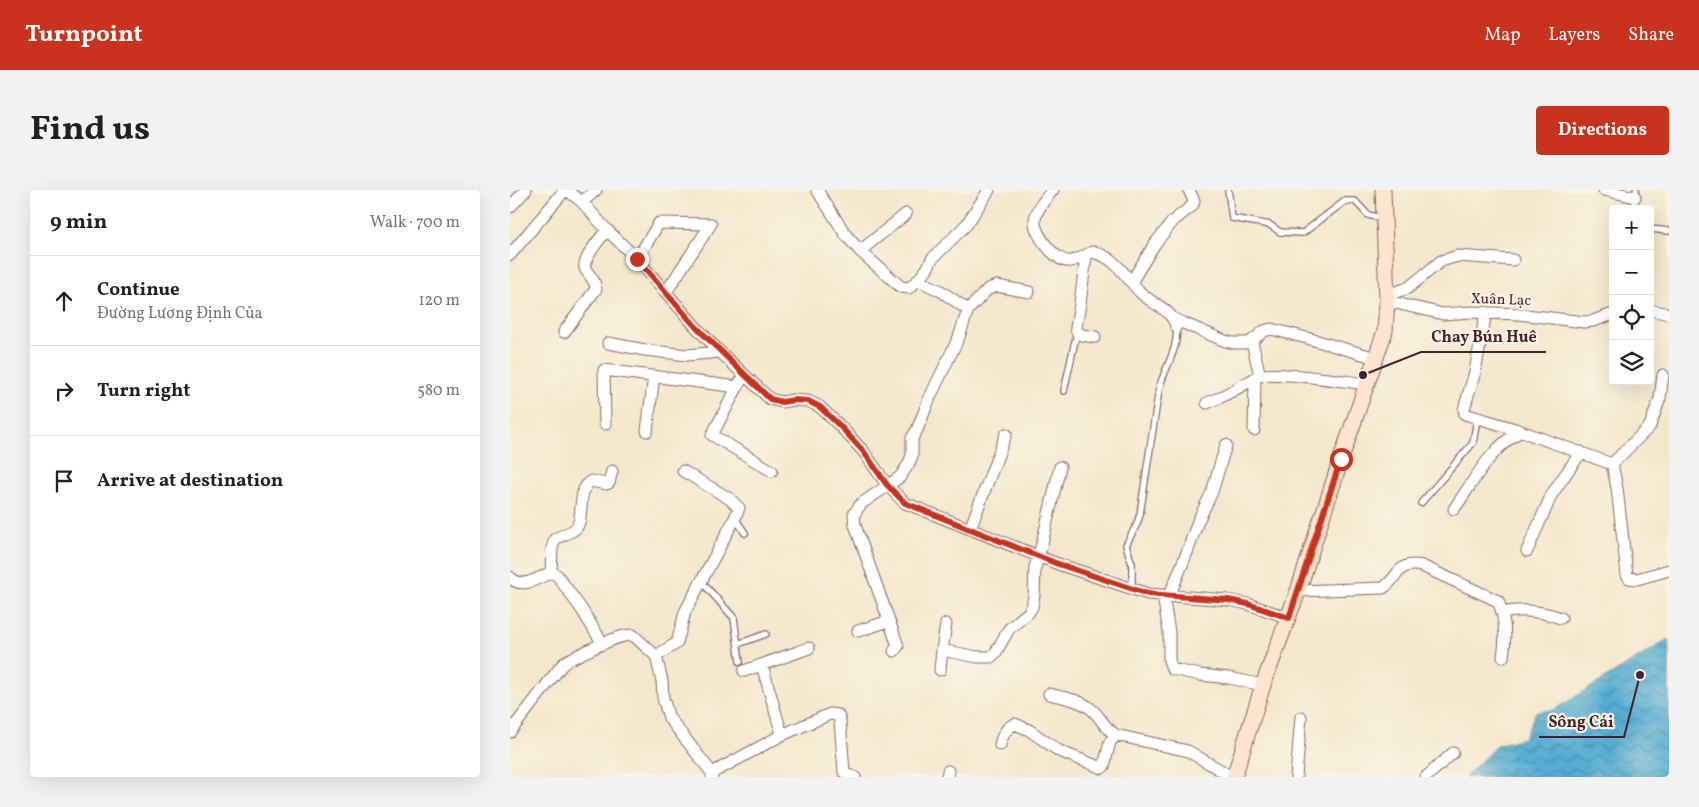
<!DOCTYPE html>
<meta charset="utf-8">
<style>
:root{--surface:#fff;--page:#f2f2f2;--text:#202124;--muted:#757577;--line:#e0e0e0;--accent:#c8321e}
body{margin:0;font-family:Vollkorn,serif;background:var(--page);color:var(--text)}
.controls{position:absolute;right:15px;top:15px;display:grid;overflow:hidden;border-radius:5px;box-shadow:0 5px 20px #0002}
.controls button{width:45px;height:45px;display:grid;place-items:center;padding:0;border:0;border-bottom:1px solid var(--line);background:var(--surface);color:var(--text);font:25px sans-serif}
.stop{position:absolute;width:15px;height:15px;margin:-11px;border:4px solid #c8321e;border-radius:50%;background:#fff}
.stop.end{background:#c8321e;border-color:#fff;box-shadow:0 1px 5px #0008}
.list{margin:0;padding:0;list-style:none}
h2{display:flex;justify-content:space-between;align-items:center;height:65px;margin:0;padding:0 20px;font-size:21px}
h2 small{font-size:16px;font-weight:400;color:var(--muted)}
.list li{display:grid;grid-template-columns:32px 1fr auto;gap:15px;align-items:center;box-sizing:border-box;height:90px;padding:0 20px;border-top:1px solid var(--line)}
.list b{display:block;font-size:19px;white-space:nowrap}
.list p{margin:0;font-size:16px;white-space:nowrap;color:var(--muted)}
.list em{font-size:16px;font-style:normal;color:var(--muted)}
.icon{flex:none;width:28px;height:28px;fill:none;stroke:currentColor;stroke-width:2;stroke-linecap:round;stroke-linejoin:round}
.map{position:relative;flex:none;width:1159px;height:587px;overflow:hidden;border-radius:5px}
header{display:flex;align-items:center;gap:30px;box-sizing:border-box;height:70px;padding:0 25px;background:var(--accent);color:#fff}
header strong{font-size:24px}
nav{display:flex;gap:28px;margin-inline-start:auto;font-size:18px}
.intro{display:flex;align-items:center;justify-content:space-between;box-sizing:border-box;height:120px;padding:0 30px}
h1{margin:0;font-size:35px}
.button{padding:12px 22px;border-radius:5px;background:var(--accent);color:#fff;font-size:18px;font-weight:700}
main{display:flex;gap:30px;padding:0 30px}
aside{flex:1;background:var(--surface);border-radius:5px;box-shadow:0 5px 20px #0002}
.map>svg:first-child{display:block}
</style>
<header>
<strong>Turnpoint</strong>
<nav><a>Map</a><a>Layers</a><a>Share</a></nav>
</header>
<div class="intro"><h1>Find us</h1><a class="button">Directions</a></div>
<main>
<aside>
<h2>9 min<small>Walk · 700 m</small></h2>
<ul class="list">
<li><svg class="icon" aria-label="ahead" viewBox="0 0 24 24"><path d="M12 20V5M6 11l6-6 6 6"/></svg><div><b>Continue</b><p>Đường Lương Định Của</p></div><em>120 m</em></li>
<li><svg class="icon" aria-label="right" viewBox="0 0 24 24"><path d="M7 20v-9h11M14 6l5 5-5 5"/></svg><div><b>Turn right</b></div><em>580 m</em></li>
<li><svg class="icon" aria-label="arrive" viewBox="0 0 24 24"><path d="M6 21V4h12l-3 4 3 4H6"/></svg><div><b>Arrive at destination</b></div></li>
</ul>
</aside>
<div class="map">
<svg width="1159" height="587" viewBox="0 0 1159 587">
<defs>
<pattern id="water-waves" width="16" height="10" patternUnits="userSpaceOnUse" patternTransform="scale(1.25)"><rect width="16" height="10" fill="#56add2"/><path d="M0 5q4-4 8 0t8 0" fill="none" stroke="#498cab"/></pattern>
</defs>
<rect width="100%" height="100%" fill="#fcf5e5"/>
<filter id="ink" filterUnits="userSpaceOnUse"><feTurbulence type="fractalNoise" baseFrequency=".02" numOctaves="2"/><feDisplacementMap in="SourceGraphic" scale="10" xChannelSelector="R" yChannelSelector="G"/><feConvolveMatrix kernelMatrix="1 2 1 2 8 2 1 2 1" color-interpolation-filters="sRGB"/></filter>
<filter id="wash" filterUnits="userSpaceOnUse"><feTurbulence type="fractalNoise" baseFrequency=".0096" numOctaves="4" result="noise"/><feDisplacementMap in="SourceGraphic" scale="20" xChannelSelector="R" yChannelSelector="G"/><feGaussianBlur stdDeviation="1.12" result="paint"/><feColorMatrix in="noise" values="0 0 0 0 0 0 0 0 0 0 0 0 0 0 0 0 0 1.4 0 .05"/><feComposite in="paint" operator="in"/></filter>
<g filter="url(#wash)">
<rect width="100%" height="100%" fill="#f3e7cc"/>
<path fill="url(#water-waves)" stroke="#50667e" d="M1159,449v138h-204l32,-32 27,-7 12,-26 18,-2z"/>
</g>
<g filter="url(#ink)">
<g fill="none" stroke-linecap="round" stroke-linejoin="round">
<g stroke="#856563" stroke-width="8">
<path id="lane" d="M718,0l4,28 38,7 10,7 23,1 42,-32h10l13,14 14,3
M1124,19l2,-19
M1140,39l19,2
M554,201l13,-59
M911,313l52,-60 4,-24
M225,328l10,15
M191,391l33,37 6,44
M622,399v-25l-6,-19 11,-21 3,-10 19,-125c5,-20 21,-42 17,-63
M228,454l28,-10"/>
</g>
<g stroke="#856563" stroke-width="13">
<path id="street" d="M57,0l15,12 25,28 30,29 59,68 24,25 50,47 12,3 11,-2 15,1 12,6 21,20 23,25 23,33 18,18 153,61 90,30 80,6 20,4 41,14
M307,0l29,45 14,16 41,36 8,1 9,-8 23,11 27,19 -9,27 -29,60 -13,33 -5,8v18l-4,9 -8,12 -39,27 -7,10 1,11 43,121 -4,5
M543,0c-7,8 -17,19 -18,30 -2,13 22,44 36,41 7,-1 15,-6 21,-9 24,4 34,27 50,42 12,11 29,15 34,32
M1094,0l31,7
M72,12l14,-12
M0,17l16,-17
M350,61l46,-37
M0,65l55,-65
M576,65l-6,49 -4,23 1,5 5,3 13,2
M127,69l22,-36 52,1 -45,68
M408,90l9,-11 5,-10 35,-35 22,-34
M622,91l22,-36 19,-24 19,-15 2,-5 -5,-11
M877,105l21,-7 33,-27 17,-5 55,4
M877,111l56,13 28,-2 47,2 66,8 9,-1 20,-7
M458,120l20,-21 9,-3 32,6
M1140,120l19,4
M976,122l-11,60 -11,37 1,5 50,15 97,35 5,24 10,87 2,3 8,1 32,-9
M664,129l51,22 9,2h15l15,-12 7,-2 36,9 69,20
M54,142l32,-43c-2,-13 -7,-12 -11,-21 -3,-8 16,-31 22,-38
M742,152l8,34
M98,153l37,7 42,5 33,-3
M230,192l-28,53 60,36
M697,213c19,-7 35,-18 52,-27 12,-6 90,6 108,8
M95,234l-1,-54 134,17
M744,240l1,-50
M137,241l7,-55
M1102,274l38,-38 10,-28 3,-23
M944,319c21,-29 35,-60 67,-78
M460,339l36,-95
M1017,361l25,-57 29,-42
M0,387c11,13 29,1 41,-5
M788,401l85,-3c17,-11 13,-27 39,-22l76,35c8,18 8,37 5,56
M653,406l6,36v28l3,9 28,6 29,3 34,7
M659,407l19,-47 10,-29 14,-29 14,-47
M993,423c20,-5 38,-2 58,5
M348,441l31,-10
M93,454l-21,-34 -25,-35 -6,-3 1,-24 3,-9c6,-4 16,-6 21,-11 9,-10 0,-38 15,-47l15,3 3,-1 3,-12
M432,460l4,-26
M146,466l21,-13 8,-31 50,-94 4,-10 -9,-9 -47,-28
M252,475l20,70
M430,480l2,-20 35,7h14l5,-5 13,-23 20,-17 3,-5 2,-12 1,-28 4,-11 21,-89
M234,481l65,-23
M539,504c13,3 32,6 42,15 11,9 11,17 25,26l72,16 44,26
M0,542l52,-67 6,-5c16,-7 49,-26 65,-25l23,21 6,25 1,17 6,20 43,55v4
M490,555c2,-9 6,-18 15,-21l14,6 30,21 43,17 2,-2 6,-24 6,-7
M202,583l70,-38 48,-21 8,1 2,6 4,51 6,4 5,1
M437,587l1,-6
M786,587l5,-60
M916,587l27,-24"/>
</g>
<g stroke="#856563" stroke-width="17">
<path id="secondary" d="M724,587l29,-92 35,-94 43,-132 44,-128 2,-30 -4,-111"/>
</g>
<use href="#lane" stroke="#fff" stroke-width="5.5"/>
<use href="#street" stroke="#fff" stroke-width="11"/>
<use href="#secondary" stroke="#fde4d0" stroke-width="15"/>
</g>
</g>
<g fill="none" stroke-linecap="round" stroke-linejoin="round" filter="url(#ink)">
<path stroke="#c8321e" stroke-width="6" d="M127,69l59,68 74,72 12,3 12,-2 14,1 12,6 21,20 23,25 23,33 18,18 153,61 90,30 80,6 20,4 41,14 52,-159"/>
</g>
<g text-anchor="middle" stroke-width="4.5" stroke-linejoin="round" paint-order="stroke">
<g font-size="15" fill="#4a1f2b" stroke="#fcf5e5">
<text transform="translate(991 109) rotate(2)" y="5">Xuân Lạc</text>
</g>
</g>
<path fill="none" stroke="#4a1f2b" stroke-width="2" d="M853 185L911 162H1036M1130 485L1114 547H1029"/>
<g fill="#4a1f2b" stroke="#fcf5e5" stroke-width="2">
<circle cx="853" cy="185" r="5"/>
<circle cx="1130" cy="485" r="5"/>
</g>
<g font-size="16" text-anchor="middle" font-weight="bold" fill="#4a1f2b" stroke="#fcf5e5" stroke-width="4.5" stroke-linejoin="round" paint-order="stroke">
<text x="974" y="152">Chay Bún Huê</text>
<text x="1071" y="537">Sông Cái</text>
</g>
</svg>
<div class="controls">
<button>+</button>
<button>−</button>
<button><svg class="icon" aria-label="locate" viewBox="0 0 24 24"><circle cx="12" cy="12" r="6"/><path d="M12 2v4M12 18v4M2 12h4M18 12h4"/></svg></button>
<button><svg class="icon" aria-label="layers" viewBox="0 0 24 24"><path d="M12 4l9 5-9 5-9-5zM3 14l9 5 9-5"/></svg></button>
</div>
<div class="stop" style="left:831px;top:269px"></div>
<div class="stop end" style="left:127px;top:69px"></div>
</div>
</main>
